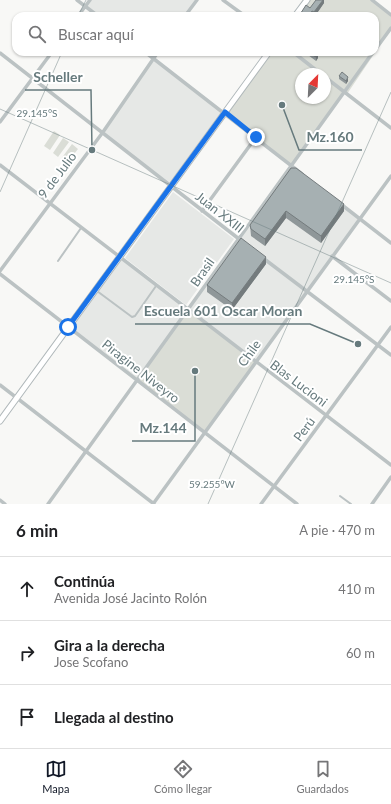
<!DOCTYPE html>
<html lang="es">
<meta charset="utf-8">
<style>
:root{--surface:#fff;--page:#f2f2f2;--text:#202124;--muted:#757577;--line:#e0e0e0;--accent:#111827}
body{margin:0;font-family:Lato,sans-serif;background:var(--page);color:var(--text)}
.compass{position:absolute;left:295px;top:68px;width:36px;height:36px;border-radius:50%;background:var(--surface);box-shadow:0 1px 3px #0004;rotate:24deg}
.stop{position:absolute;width:12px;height:12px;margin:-9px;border:3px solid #1a73e8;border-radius:50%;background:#fff}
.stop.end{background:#1a73e8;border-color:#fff;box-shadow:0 1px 4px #0008}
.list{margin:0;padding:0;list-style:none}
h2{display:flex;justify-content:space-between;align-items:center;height:52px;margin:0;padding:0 16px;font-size:17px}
h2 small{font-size:13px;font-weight:400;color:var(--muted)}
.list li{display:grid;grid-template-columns:26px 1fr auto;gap:12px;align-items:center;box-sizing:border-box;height:64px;padding:0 16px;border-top:1px solid var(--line)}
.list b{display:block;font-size:15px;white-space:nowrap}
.list p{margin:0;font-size:13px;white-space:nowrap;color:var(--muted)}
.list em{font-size:13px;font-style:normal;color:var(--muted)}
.icon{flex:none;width:22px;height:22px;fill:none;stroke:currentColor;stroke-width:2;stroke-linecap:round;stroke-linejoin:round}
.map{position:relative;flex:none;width:391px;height:504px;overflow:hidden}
.search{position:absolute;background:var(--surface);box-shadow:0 1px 3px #0004;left:12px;right:12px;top:12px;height:44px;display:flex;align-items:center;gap:10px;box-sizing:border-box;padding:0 14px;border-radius:12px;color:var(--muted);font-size:15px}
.sheet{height:244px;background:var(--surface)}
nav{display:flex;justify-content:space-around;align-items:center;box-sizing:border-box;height:56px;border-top:1px solid var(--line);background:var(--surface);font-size:11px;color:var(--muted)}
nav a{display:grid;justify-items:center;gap:2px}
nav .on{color:var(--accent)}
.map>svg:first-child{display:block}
</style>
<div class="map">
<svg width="391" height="504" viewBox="0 0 391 504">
<rect width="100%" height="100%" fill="#f8f8f6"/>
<path fill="#e6e8e6" d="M90,0h107l-12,16h-87l-13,-10z
M145,52h13l-4,6 71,54 -54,74 -68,-54 50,-73z
M291,165l69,54 -105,143 -120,18 -67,-53 53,-71 66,54z
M173,192l61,47 -48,66 -61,-47z"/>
<path fill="#daddd6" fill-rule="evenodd" d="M307,0h65l19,15v14l-44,65 -3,-2 -53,73 -66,-53 44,-60h106v-36h-80zM301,74h24v24h-24z
M54,131l6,4 -10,15 -6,-4z
M63,138l6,4 -11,15 -5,-4z
M72,144l6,5 -11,14 -6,-4z
M188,310l67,52 -51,71 -69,-53z"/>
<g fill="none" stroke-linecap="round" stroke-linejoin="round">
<g stroke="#b0b8ba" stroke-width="7">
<path id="secondary" d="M295,16l12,-16
M0,421l269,-369"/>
</g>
<path stroke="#bbc2c3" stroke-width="2" d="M58,261l23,-33
M97,291l35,26 3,-1 21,-30
M340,496l11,8"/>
<path stroke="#bbc2c3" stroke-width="3.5" d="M77,0l21,16
M223,0l22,16
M372,0l19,15
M78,16l12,-16
M185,16l12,-16
M375,50l16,-22
M145,52l157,122
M293,52l28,22
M0,53l239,186
M325,77l66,51
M0,122l52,-70
M0,165l391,300
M342,205l49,38
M202,211l54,-74
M332,256l59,45
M263,258l128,97
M0,271l103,-139 55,-80
M0,274l297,230
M0,385l154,119
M0,500l5,4
M48,504l325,-452
M153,504l238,-328
M261,504l130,-177
M372,504l19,-27"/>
<use href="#secondary" stroke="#fff" stroke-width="5"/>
</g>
<path fill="#8f9799" d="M324,0v3l-9,13h-16z
M304,52h11l3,6 -2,3z
M339,76l9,5 -2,3 -7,-5z
M291,168l53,43 -23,32 -35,-25 -21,28 -14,-10 -1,-11z
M266,264l-34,46 -25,-18v-7z"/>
<path fill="#747b7d" d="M323,0h1v3l-9,13h-1v-4z
M312,11v5h-3z
M318,54v4l-2,3v-4z
M348,77v4l-2,3v-3z
M344,204v7l-23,32v-7z
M286,211v7l-21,28v-7z
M266,257v7l-34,46v-7z"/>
<path fill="#a6b0b2" stroke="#747b7d" d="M316,0h7l-9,12 -2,-1 -3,5h-10l7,-11 4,3z
M308,52h7l3,2 -2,3z
M342,72l6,5 -2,4 -7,-5z
M291,168h5l48,36 -23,32 -35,-25 -21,28 -14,-10 -1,-4z
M241,238l25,19 -34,46 -25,-18z"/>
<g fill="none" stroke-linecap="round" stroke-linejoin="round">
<path stroke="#1a73e8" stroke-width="5" d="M68,327l157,-215 31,25"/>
</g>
<path fill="none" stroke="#667a7d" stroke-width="1" stroke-opacity="0.45" d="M78,16l8,-16M0,109l391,174M0,192l62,-140M208,504l183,-412"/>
<g text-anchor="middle" stroke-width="4" stroke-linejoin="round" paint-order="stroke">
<g font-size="13" fill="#667a7d" stroke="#fff">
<text transform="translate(57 175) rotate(-53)" y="5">9 de Julio</text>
<text transform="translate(220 212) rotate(38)" y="5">Juan XXIII</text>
<text transform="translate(202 272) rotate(-55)" y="5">Brasil</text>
<text transform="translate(249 353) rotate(-54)" y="5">Chile</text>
<text transform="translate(141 371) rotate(38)" y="5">Piragine Niveyro</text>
<text transform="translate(299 383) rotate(37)" y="5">Blas Lucioni</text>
<text transform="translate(304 429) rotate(-54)" y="5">Perú</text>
</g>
</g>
<g font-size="10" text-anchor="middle" fill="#667a7d" stroke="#fff" stroke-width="4" stroke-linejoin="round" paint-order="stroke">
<text x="37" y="117">29.145°S</text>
<text x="354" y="283">29.145°S</text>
<text x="212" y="488">59.255°W</text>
</g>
<path fill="none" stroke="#667a7d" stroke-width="1.5" d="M92 150L91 90H25M282 105L299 150H362M358 344L310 324H135M195 371L195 441H132"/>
<g fill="#667a7d" stroke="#fff" stroke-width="1.5">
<circle cx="92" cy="150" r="4"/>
<circle cx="282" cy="105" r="4"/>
<circle cx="358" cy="344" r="4"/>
<circle cx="195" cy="371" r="4"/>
</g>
<g font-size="14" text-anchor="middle" font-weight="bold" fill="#667a7d" stroke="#fff" stroke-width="4" stroke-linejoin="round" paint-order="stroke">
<text x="58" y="82">Scheller</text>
<text x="330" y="142">Mz.160</text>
<text x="223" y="316">Escuela 601 Oscar Moran</text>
<text x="163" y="433">Mz.144</text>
</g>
</svg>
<svg class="compass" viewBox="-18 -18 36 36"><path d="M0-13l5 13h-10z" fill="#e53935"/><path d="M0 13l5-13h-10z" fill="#757577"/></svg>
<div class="stop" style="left:68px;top:327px"></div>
<div class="stop end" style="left:256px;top:137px"></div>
<div class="search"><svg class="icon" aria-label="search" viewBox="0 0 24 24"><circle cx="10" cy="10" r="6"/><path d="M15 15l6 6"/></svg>Buscar aquí</div>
</div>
<section class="sheet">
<h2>6 min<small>A pie · 470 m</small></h2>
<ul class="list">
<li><svg class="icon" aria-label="ahead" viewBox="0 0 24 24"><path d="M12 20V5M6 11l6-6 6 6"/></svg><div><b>Continúa</b><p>Avenida José Jacinto Rolón</p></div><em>410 m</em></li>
<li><svg class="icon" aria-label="right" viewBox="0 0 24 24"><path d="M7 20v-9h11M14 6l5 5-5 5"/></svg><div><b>Gira a la derecha</b><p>Jose Scofano</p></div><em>60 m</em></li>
<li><svg class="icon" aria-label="arrive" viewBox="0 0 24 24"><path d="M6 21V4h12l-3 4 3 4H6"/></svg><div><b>Llegada al destino</b></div></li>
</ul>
</section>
<nav>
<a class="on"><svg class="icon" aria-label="map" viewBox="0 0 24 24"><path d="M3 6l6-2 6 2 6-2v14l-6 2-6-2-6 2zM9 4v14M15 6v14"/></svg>Mapa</a>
<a><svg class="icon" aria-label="directions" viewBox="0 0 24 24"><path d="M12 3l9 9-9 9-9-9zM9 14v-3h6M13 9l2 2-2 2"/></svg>Cómo llegar</a>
<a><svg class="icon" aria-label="saved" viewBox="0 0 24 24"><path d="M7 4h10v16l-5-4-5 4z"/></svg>Guardados</a>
</nav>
